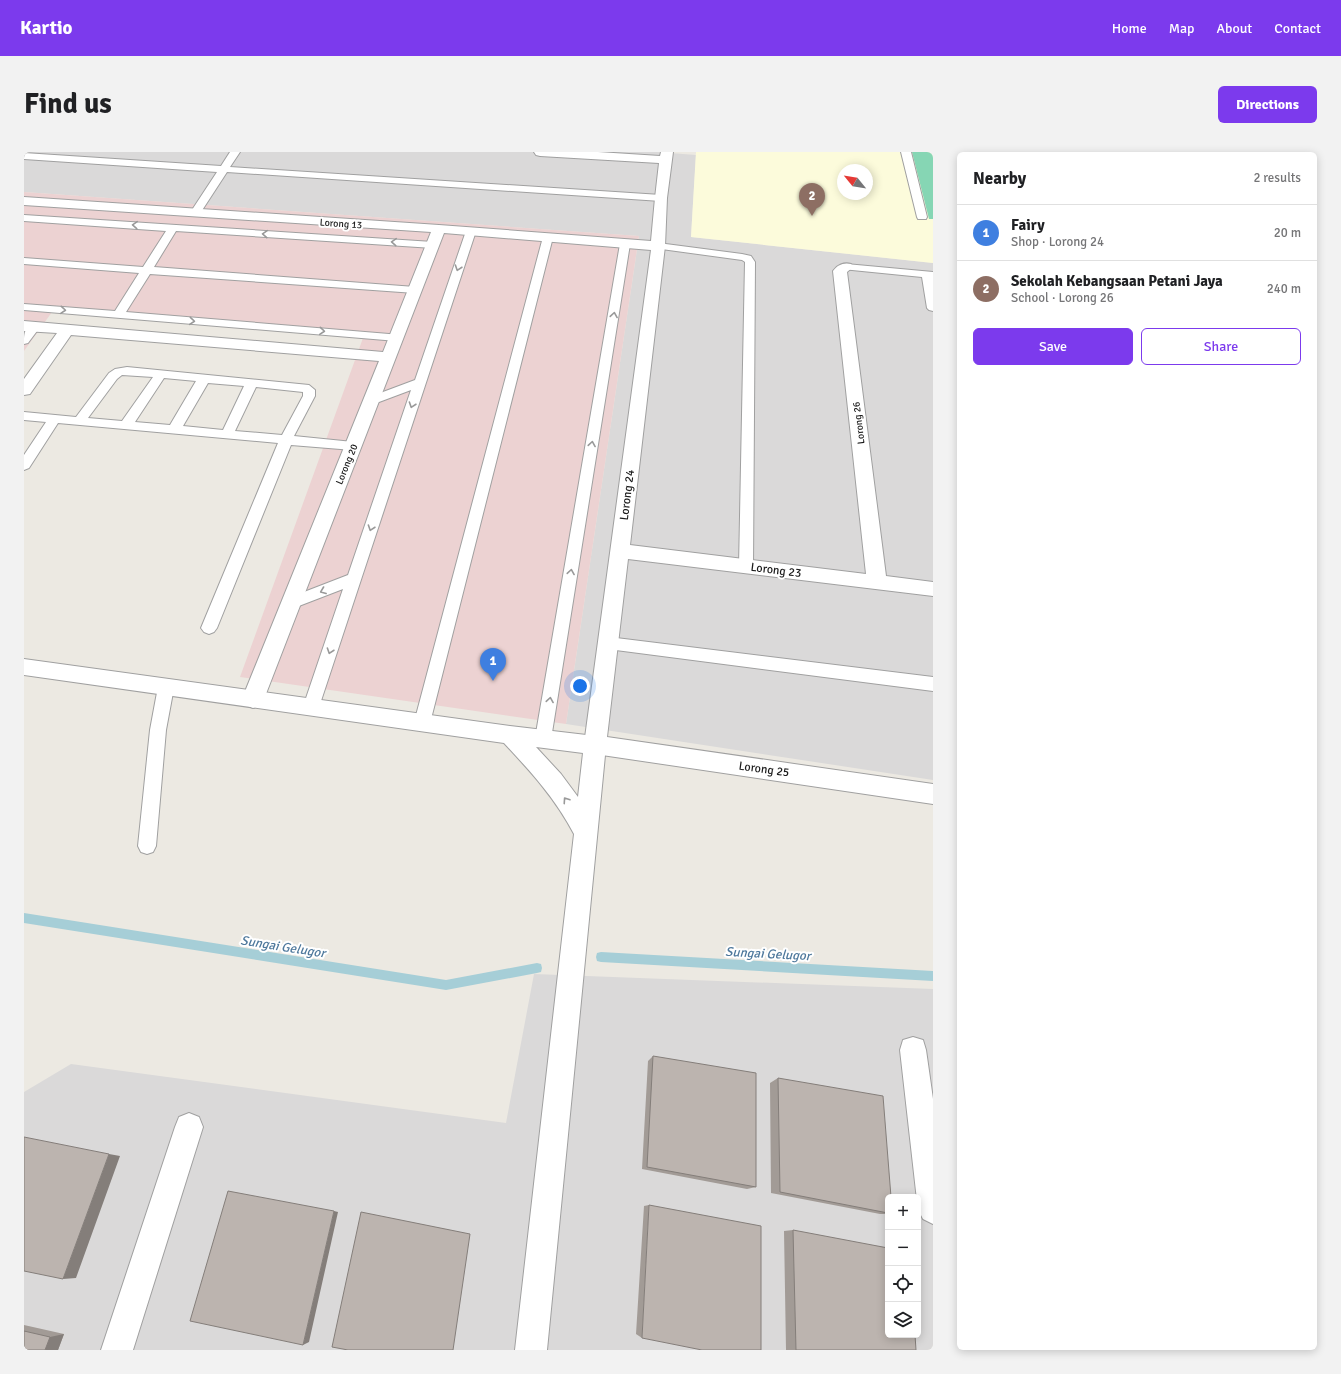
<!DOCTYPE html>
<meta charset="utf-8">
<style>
:root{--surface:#fff;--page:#f2f2f2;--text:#202124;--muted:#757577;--line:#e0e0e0;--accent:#7c3aed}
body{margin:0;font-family:Signika,sans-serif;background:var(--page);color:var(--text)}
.controls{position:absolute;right:12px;bottom:12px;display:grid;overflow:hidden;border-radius:6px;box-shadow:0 2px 10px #0003}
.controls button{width:36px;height:36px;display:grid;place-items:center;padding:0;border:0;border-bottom:1px solid var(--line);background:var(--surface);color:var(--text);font:20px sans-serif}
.compass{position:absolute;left:813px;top:12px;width:36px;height:36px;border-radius:50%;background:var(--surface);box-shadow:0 2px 10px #0003;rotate:300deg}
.you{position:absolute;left:556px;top:534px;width:14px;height:14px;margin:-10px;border:3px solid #fff;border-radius:50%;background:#1a73e8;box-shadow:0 0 0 6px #1a73e833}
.badge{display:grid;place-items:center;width:26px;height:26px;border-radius:50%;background:var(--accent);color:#fff;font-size:13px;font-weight:700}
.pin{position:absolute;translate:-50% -33px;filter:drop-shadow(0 1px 2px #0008)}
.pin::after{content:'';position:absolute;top:21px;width:14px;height:12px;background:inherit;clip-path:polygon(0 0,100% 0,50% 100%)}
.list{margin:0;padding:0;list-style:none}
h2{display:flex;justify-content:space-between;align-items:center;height:52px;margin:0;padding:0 16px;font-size:17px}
h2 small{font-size:13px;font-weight:400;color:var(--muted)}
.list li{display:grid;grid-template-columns:26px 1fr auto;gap:12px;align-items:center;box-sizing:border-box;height:56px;padding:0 16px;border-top:1px solid var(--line)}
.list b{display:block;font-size:15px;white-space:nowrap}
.list p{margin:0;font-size:13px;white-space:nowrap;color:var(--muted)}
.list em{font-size:13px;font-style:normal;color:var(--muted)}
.actions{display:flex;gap:8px;padding:12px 16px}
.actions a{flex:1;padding:9px 0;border:1px solid var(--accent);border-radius:6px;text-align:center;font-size:14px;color:var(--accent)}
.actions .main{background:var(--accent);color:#fff}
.icon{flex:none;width:22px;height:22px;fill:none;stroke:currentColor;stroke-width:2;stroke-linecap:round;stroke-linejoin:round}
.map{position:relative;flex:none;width:909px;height:1198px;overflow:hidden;border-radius:6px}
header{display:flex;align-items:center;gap:24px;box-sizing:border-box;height:56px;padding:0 20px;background:var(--accent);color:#fff}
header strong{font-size:19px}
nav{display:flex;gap:22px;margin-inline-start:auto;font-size:14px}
.intro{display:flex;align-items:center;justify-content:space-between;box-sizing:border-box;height:96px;padding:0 24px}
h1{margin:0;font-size:28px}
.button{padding:10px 18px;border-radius:6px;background:var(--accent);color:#fff;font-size:14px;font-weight:700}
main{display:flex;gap:24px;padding:0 24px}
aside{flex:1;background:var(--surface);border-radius:6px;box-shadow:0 2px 10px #0003}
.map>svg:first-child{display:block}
</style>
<header>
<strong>Kartio</strong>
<nav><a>Home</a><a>Map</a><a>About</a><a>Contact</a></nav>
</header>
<div class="intro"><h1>Find us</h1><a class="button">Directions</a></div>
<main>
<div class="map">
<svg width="909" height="1198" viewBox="0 0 909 1198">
<rect width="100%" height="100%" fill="#ece9e2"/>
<path fill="#dad9d9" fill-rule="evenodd" d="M0,0h633l39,3 -5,82 242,26v517l-367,-56 73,-488 -615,-44z
M510,822l399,15v361h-909v-258l47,-28 435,59zM864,1045h30v138h-30z"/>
<path fill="#ecd2d2" d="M0,40l615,44 -73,488 -326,-47 123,-339 -311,-26 -28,39z"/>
<path fill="#fcfbdb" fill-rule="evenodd" d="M672,0h237v111l-242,-26zM819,18h24v24h-24z"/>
<path fill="#86d6b4" d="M888,0h21v67h-4z"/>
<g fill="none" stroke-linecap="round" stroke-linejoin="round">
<path fill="#a6ced7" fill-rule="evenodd" d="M0,761l422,67 91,-17 4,1 1,4 -1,4 -4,1 -91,17 -422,-67z
M577,800l332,19v10l-332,-19 -4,-1 -1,-4 1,-4z"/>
<g stroke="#a0a0a0" stroke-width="2">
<path id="service" d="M206,0h10l-10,15 431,28 5,3 -5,3 -434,-29 -28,43 -4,1 -5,-3 27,-41 -193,-13v-6l197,13z
M877,0h10l16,65 -1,2h-8l-1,-2z
M0,63l409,27 5,3 -5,3 -257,-17 -22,36 261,20 6,3 -6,3 -265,-19 -24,38 275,23 2,2 -2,2 -4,2 -373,-31v-6l91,7 24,-38 -115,-9v-6l119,9 23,-36 -142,-10z
M447,76l5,3 -157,476 -2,5 -6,2 -6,-2 -2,-5 40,-118 -52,20 -5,-2 -3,-4 3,-4 62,-24 63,-185 -40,15 -4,-1 -2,-3 2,-3 48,-18 51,-149z
M524,82l5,3 -123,486 -2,5 -6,2 -6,-2 -2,-5 129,-486z
M601,89l5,3 -79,495 -2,5 -6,2 -6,-2 -2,-5 85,-495z
M634,91l84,11 9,2 4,6 -2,305 -2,4 -5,1 -5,-1 -2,-4 6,-305 -3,-2 -88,-12 -1,-2z
M822,112l87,8v39l-4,-1 -2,-2 -5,-31 -80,-8 -1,-2 1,-2z
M10,172l4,1 2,2 -12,16 -4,1c0,-9 0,-18 10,-20z
M103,215l182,18 6,5v6l-21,40 59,6 5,1 2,3 -2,3 -5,1 -62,-5 -74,183 -3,4 -5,2 -5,-2 -3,-4 77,-185 -220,-20 -29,45 -5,2v-15l22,-33 -22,-2v-8l52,5 33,-44 6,-4zM98,223l31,2 -31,44 -34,-3 29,-39zM140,226l32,3 -26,44 -35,-3zM184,231l36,3 -21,44 -40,-4zM232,235l47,5v4l-21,39 -47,-4z
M584,485l325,40v14l-325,-42 -6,-2 -2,-4 2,-4z
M142,528l6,2 2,5 -8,43 -10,116 -3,6 -6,2 -6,-2 -3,-6 12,-116 8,-43 2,-5z"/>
</g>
<g stroke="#a0a0a0" stroke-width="2">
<path id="minor" d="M510,0h64l62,4 1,-4h12l-6,46 -2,48 -35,299 236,29 -33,-303c4,-6 11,-9 18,-7l2,3 -6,5 39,304 47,6v14l-305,-37 -21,178 326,47v20l-338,-50 -8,-2 -3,-7 67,-495 -207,-17 -180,466 -4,6 -7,3 -7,-3 -4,-6 137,-338 -308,-26 -41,59 -6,1v-16l33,-46 -33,-2v-10l359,31 48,-120 -407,-27v-8l415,28 212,16 4,-43 4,-35 -119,-7 -4,-1z
M889,885l10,3 3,10 7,49v125l-10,-5 -5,-10 -18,-159 3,-10z
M165,961l10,4 4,10 -70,223h-32l74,-223 4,-10z"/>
</g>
<g stroke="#a0a0a0" stroke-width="2">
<path id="tertiary" d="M0,507l486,67 85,10 8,2 3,7 -59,605h-32l59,-516c-19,-36 -42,-61 -70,-91l-480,-68zM512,595l47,6 -5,44 -17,-23z"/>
</g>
<use href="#service" fill="#fff" fill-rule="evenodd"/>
<use href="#minor" fill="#fff" fill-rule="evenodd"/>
<use href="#tertiary" fill="#fff" fill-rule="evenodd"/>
</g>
<path fill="#a29b96" d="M629,904l103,131 -9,2 -105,-20 6,-108z
M754,926l110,119v17h-8l-109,-21 -1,-110z
M625,1053l-7,133 -6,-4 8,-128z
M769,1078l123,120h-130l-2,-119z
M0,1173l40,9 -6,16h-34z"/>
<path fill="#847e7a" d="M85,1002l11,2 -44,122 -13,1z
M310,1059l4,1 -29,130 -6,3z
M40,1182l-6,16h-13l5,-13z"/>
<path fill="#bcb4af" stroke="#847e7a" d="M629,904l103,17v114l-109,-20z
M754,926l105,18 8,101h-3v16l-108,-21z
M0,985l85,17 -46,125 -39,-8z
M204,1039l106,20 -31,134 -113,-24z
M625,1053l112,21v124h-59l-60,-12z
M337,1060l109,22 -17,116h-105l-16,-3z
M769,1078l95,18v87h27l1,15h-120z
M0,1179l26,6 -5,13h-21z"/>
<defs><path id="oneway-chevron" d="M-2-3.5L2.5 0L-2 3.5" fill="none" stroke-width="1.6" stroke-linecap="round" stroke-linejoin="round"/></defs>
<g stroke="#999">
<use href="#oneway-chevron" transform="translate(111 73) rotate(-176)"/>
<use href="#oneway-chevron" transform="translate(241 82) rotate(-176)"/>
<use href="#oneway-chevron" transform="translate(370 90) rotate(-176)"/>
<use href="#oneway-chevron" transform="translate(434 116) rotate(109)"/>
<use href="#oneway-chevron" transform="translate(39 158) rotate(5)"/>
<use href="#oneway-chevron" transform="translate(590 163) rotate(-81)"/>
<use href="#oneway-chevron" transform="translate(168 169) rotate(5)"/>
<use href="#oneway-chevron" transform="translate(298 179) rotate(5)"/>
<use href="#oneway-chevron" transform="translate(388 253) rotate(109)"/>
<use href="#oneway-chevron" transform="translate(568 292) rotate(-81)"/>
<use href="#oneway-chevron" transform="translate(347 376) rotate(109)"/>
<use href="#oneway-chevron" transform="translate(547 420) rotate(-81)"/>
<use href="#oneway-chevron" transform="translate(299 439) rotate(159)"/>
<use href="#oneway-chevron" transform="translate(306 499) rotate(109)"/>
<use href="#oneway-chevron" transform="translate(526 548) rotate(-81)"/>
<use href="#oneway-chevron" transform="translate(542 648) rotate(-124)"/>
</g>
<g text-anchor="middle" stroke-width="4" stroke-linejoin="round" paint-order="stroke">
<g font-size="10" fill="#1c1c1c" stroke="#fff">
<text transform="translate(317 71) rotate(4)" y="4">Lorong 13</text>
<text transform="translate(834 271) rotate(-97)" y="4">Lorong 26</text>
<text transform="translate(322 312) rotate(-68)" y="4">Lorong 20</text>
</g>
<g font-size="12" fill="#1c1c1c" stroke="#fff">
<text transform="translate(603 343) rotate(-83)" y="4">Lorong 24</text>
<text transform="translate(752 418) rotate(7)" y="4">Lorong 23</text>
<text transform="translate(740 617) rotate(8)" y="4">Lorong 25</text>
</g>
<g font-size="13" font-style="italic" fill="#4e789c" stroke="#fff">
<text transform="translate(259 794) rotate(9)" y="5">Sungai Gelugor</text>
<text transform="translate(744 801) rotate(3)" y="5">Sungai Gelugor</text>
</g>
</g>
</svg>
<div class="controls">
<button>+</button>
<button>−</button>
<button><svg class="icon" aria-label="locate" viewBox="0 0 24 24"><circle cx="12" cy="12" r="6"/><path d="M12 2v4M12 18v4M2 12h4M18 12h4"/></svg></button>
<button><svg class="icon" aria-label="layers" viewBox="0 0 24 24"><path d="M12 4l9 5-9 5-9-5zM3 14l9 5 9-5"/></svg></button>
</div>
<svg class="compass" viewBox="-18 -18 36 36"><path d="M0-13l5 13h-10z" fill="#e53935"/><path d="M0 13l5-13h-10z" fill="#757577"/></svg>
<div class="you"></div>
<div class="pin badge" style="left:469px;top:529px;background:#3f7fe0">1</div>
<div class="pin badge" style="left:788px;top:64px;background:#8d6e63">2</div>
</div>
<aside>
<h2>Nearby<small>2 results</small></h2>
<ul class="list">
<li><span class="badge" style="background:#3f7fe0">1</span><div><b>Fairy</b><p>Shop · Lorong 24</p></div><em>20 m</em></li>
<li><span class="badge" style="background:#8d6e63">2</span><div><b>Sekolah Kebangsaan Petani Jaya</b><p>School · Lorong 26</p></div><em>240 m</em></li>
</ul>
<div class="actions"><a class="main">Save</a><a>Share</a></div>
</aside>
</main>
